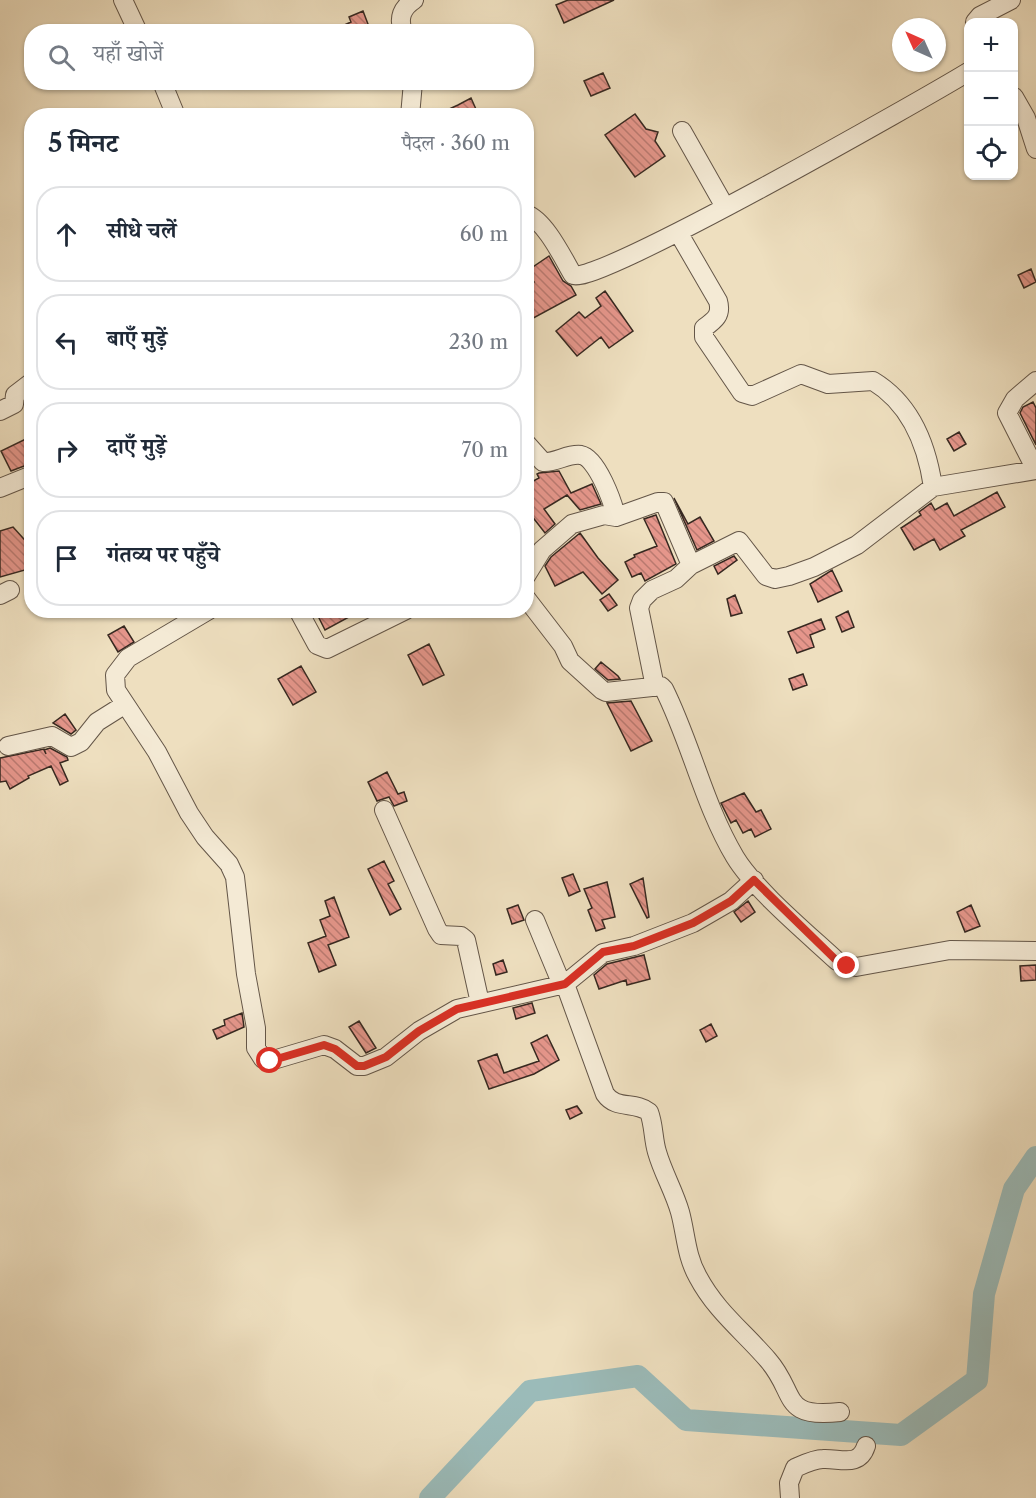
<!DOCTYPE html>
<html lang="hi">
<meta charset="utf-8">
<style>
:root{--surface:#fff;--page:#f2f2f3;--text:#1f2937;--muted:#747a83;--line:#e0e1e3}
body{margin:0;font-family:"Libre Caslon Text","Noto Serif Devanagari",serif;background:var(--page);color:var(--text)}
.controls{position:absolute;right:18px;top:18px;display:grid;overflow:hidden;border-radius:12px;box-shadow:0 2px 4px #0004}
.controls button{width:54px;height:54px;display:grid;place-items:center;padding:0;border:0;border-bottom:2px solid var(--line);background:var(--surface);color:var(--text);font:30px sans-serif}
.compass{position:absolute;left:892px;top:18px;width:54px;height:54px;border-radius:50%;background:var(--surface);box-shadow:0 2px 4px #0004;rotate:315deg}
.stop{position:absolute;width:18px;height:18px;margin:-14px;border:4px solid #d93025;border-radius:50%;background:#fff}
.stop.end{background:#d93025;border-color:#fff;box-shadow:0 2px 6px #0008}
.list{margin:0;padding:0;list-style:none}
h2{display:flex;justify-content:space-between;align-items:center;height:78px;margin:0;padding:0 24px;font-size:26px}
h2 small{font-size:20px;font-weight:400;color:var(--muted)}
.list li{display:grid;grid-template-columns:39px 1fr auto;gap:18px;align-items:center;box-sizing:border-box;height:96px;margin:0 12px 12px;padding:0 12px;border:2px solid var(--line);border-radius:24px}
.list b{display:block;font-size:22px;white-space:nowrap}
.list em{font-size:20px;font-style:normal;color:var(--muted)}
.icon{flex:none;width:33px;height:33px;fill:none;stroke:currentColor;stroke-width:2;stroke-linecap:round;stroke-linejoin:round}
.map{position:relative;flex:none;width:1036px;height:1498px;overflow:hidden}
.search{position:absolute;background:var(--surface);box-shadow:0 2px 4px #0004;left:24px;top:24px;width:510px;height:66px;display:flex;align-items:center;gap:15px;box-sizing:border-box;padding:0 21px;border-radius:24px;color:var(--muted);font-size:22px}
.panel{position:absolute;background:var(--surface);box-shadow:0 2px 4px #0004;left:24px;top:108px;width:510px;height:510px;border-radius:24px}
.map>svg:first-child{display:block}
</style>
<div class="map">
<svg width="1036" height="1498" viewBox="0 0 1036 1498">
<defs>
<pattern id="building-back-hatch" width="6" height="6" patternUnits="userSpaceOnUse" patternTransform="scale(1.5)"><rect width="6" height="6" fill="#e5968b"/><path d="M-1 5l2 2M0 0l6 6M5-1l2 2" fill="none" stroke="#ba7a71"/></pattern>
</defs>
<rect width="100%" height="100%" fill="#eedfbf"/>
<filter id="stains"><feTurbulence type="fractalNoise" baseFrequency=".00333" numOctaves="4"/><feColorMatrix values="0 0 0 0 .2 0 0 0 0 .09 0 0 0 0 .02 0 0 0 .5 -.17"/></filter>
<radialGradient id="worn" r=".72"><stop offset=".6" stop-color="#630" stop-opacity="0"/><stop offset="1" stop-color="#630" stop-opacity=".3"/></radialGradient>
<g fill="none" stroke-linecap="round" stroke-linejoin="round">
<path stroke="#9bbbb9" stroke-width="22" d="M430,1498l100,-107 108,-15 48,44 215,15 76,-55 7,-86 30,-105 22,-32"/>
</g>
<path fill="url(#building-back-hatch)" stroke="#362820" stroke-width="1.5" d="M568,0h46l-50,23 -8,-18z
M363,11l8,21h-42l22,-10 -2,-5z
M603,73l7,15 -19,8 -7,-15z
M471,98l8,18h-45l24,-11z
M635,114l11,15 12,3 -3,9 10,15 -30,21 -30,-42z
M549,256l14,25 8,5 5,9 -50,27v-36l8,-4 -7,-11z
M1031,269l5,13 -12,6 -6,-13z
M605,291l28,40 -24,17 -8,-11 -24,19 -21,-25 23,-19 6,6 16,-12 -5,-8z
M1033,402l3,6v37l-16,-32 3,-6z
M959,432l7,12 -12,7 -7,-12z
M32,436v27l-21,8 -10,-20z
M559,471l12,22 21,-9 9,20 -21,6 -13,-15 -23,14 11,15 -10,9 -14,-18 -5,3v-33l13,-7 -2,-4 2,-1z
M997,492l8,15 -44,23 4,6 -25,14 -6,-11 -20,11 -13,-22 20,-13 -2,-3 12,-9 4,7 12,-7 7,13z
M674,498l14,26 12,-7 14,24 -17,9z
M656,515l20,49 -31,17 -4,-8 -9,4 -7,-15 10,-5 -1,-2 23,-9 -13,-27z
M13,527l19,21v20l-32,9v-46z
M580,533l18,25 20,22 -16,14 -19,-22 -28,14 -10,-20 6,-9z
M734,556l3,4 -19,14 -4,-8z
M832,570l10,21 -24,11 -8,-18z
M609,594l8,11 -9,6 -8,-11z
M735,595l7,18 -11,3 -4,-17z
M315,610h30l4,7 -24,13z
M848,611l6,16 -12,5 -6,-15z
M821,619l4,10 -15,6 4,12 -17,6 -9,-21z
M124,626l10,16 -16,10 -10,-17z
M429,644l15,31 -21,10 -15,-30z
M601,662l17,14 2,3 -12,1 -13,-11z
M301,666l15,26 -23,13 -15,-26z
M803,674l4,11 -14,5 -4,-11z
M631,701l21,40 -21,10 -24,-48z
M65,714l11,16 -5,4 -18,-11z
M50,748l17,9 1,3 -8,3 8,18 -8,4 -9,-19 -23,10 1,2 -19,11 -4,-8 -6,1v-24l44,-9 2,5 -2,-4z
M387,772l11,22 6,-2 3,9 -13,5 -5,-9 -12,4 -9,-19z
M744,793l12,19 5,-2 10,19 -16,8 -4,-8 -8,4 -7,-13 -5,3 -10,-20z
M384,861l10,20 -6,3 13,25 -11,6 -22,-46z
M573,874l7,17 -11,5 -7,-18z
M643,878l6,39 -2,1 -17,-34z
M607,882l8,35 -13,3 3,8 -9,3 -8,-21 4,-2 -8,-19z
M334,897l15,40 -21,8 8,20 -17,7 -11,-29 18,-7 -6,-16 10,-4 -5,-15z
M748,901l7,11 -14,10 -7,-10z
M518,905l6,15 -12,4 -5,-15z
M971,905l9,21 -15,6 -8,-20z
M644,955l6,24 -23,6 -1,-5 -27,9 -5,-14 13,-11z
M503,960l4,12 -11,3 -3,-11z
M1036,965v15l-15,1 -1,-15z
M532,1003l3,10 -19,6 -3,-11z
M242,1013l2,14 -27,12 -4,-9 12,-5 -1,-5z
M359,1021l17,27 -10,5 -17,-26z
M711,1024l6,12 -11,6 -6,-12z
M547,1035l12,25 -25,14 -45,15 -11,-28 19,-7 7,19 35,-12 -8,-18z
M577,1106l5,7 -12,6 -4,-9z"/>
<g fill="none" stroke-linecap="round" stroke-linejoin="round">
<g stroke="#645648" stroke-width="20">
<path id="minor" d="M123,0l15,32
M975,22l5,-6 31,-16
M403,32c-5,-14 -1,-24 11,-32
M162,82l14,34
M1014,97l12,21 10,31
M410,116l3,-34
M682,131l43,76
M526,214c19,6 37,44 47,61 21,12 354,-178 395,-203
M678,232l40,69c4,14 -3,19 -14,27v9l38,56 10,3 49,-22 27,10 45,-3c38,23 54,65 60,106
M0,411l14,-7 1,-9 17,-13
M526,443l17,19c13,1 25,-9 38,-7 16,3 32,47 35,62
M0,488l32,-13
M526,576l16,-26 30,-26 32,-9 12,2 42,-15h6l27,63
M0,595l10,-5
M526,598l37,48 7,15 32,29 4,2 55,-6 3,3c27,54 40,116 71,168 20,33 73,77 102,104l19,6 94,-17 86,1
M209,610l-81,48 -13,17 1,15 41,62 32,61 16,24 24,27 6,13 11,97 10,54v20l7,11 7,2 54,-16 11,4 22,17h7l22,-9 33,-26 38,-22 108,-25 38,-31 31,-7 59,-23 38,-22 23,-21
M298,610l19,35 10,4 79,-39
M655,687l-16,-79 3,-8 10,-10 24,-11 15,-14 48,-24 27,35 9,3 14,-3 25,-9 43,-22 76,-58 103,-17 -29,-57 8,-14 21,-18
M8,746l44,-10 19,11 10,-5 16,-20 27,-17
M384,810l53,119 4,6 20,1 5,4 14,63
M535,920l27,65
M565,984l40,110c11,16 30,7 44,18 5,13 4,27 8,40 6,21 17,39 23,60 6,22 6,44 18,65 18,34 46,55 70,83 29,33 12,59 72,52
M790,1498l-1,-15 6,-15c9,-4 19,-9 28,-9 17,-1 36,9 43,-13"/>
</g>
<use href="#minor" stroke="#f4ead5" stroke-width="18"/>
</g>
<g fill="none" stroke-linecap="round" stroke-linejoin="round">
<path stroke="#d93025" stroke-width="8" d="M270,1061l54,-16 11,4 22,17h7l22,-9 33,-26 38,-22 108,-25 38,-32 31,-6 59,-23 38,-22 23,-21 83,81 10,5"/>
</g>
<rect width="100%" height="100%" filter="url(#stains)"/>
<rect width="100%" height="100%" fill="url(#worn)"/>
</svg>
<div class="controls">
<button>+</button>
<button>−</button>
<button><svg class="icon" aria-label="locate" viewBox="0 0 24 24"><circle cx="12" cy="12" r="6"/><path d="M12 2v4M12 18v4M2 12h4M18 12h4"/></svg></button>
</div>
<svg class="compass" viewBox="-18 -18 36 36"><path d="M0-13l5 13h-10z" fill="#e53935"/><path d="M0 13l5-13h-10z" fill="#747a83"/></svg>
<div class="stop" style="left:270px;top:1061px"></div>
<div class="stop end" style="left:847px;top:966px"></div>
<div class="search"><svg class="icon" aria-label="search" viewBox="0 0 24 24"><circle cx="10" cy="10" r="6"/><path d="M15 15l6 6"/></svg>यहाँ खोजें</div>
<section class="panel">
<h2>5 मिनट<small>पैदल · 360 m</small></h2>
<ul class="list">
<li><svg class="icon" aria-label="ahead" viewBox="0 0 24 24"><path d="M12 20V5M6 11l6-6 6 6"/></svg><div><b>सीधे चलें</b></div><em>60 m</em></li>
<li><svg class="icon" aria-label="left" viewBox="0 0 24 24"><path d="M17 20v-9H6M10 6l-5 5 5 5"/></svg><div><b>बाएँ मुड़ें</b></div><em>230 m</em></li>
<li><svg class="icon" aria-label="right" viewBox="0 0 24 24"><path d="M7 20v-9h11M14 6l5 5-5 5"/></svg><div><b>दाएँ मुड़ें</b></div><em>70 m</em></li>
<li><svg class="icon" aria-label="arrive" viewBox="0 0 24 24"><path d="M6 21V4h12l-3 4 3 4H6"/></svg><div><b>गंतव्य पर पहुँचे</b></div></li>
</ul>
</section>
</div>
